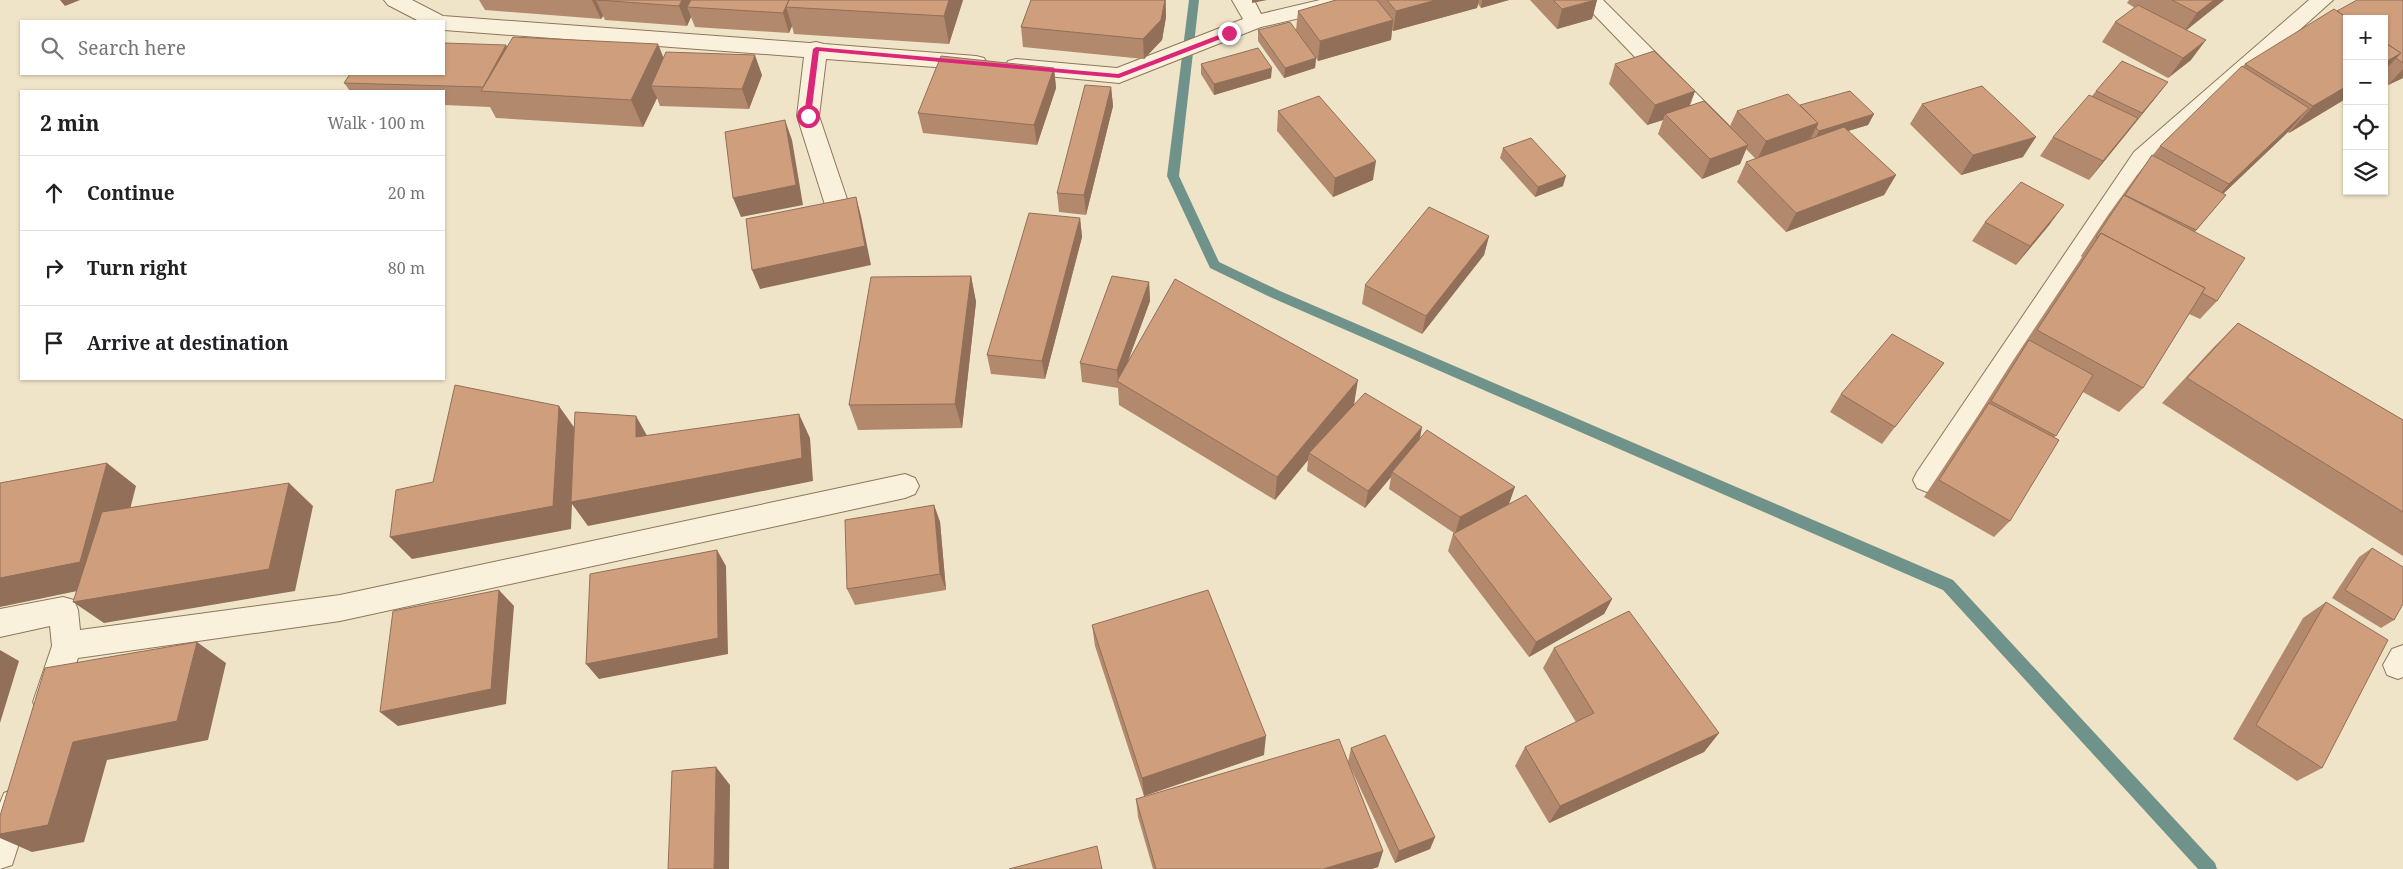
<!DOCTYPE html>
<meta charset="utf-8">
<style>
:root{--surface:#fff;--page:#f2f2f2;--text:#202124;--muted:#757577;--line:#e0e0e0}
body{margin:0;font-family:"Noto Serif",serif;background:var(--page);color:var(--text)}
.controls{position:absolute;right:15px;top:15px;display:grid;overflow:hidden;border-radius:0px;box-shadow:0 1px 4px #0004}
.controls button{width:45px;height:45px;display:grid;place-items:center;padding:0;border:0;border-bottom:1px solid var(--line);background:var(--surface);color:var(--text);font:25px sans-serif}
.stop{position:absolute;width:15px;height:15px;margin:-11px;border:4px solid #db2777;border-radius:50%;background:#fff}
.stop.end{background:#db2777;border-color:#fff;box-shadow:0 1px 5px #0008}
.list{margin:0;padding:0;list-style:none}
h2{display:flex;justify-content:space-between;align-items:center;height:65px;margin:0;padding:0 20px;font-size:21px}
h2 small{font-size:16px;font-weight:400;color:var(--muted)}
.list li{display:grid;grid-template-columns:32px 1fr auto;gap:15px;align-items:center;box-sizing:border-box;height:75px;padding:0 20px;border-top:1px solid var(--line)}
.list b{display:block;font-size:19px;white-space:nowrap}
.list em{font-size:16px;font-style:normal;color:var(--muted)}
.icon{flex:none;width:28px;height:28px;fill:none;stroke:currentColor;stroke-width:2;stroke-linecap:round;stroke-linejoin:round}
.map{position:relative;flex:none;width:2403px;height:869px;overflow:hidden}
.search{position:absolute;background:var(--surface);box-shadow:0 1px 4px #0004;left:20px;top:20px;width:425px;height:55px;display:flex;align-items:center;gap:12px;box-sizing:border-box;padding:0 18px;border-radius:0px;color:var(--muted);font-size:19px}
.panel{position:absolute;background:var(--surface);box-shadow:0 1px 4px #0004;left:20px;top:90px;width:425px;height:290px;border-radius:0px}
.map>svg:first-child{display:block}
</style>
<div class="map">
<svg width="2403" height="869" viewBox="0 0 2403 869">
<rect width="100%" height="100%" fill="#f0e4c8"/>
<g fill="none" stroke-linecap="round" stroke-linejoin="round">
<path fill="#6f938a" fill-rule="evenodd" d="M1189,0h10l-20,176 40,86 61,29 673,289 262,283 2,6h-19l-255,-279 -673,-293 -60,-29 -43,-92z"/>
<g stroke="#8d765c" stroke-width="2">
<path id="minor" d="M384,0h28l31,16 367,27 6,-1 8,2 152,12 8,2 3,5 -3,5 -8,2 -150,-11 -7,57 31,92 -3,6 -9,3 -9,-3 -3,-6 -29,-92 7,-59 -360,-27v-9h-25l-31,-16z
M1232,0h22l7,14 59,-14h40l-4,5 -95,22 -142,56 -103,-10 -8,-2 -3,-5 3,-5 8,-2 101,9 126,-49z
M1580,0h23l125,125 4,6 -4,6 -8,2 -8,-2z
M2309,0h24l-183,164 -213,324 -10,4 -10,-4 -4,-8 4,-8 217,-320z
M905,474l10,4 4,8 -4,8 -10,4 -565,123 -262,37 -18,54 -11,5 -11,-5 -5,-10 19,-56 -2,-20 -50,11v-28l63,-12 11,3 4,10 2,20 260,-35z
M2403,645v32l-5,2 -11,-4 -4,-10 9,-16z
M16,788l12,5 4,11 -20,61 -12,4v-66l4,-10z"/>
</g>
<use href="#minor" fill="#faf1dc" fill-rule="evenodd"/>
</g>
<path fill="#b2896c" d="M479,0h484l-14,44 -155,-10 -2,-8 -3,7 -94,-6 -4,-10 -4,9 -82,-6 -2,-4 -2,3 -116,-9z
M1031,0h145h-10v17l-4,23 -18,19 -121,-12 -2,-20z
M1336,0h173l-28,8 -3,-4 -1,4 -84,23 -1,-1 -1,10 -73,21 -2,-3 -1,10 -31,10 -26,-37v-11h38l2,-19z
M1530,0h67l-5,19 -35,10z
M2129,0h95l-38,30 5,30 -23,18 -66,-36 13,-20 20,-14 -8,-5z
M2403,0v78l-15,7 -4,-3v-63l-37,79 -58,35 -1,-1 -65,62 3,1 -31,37 22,69 -17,18 -11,-5 -46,74 -24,24 -36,-20 -29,46 -44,83 -16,16 -70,-40 53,-80 37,-58 68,-102 -1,-1 27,-41 29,-40 23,-29 85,-82 92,-53z
M506,45l1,2 157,11 98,17 -13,34 -89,-3 -3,-8 -14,29 -147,-9 -6,-11 -46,-2v-14h-94l-6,-8z
M1201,64l70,14 -57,17 -13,-21z
M1615,64l80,27 -5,15 40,20 7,-15 63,-6 74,9 -6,11 -20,6 48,44 -12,20 -98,37 -49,-50 9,-20 10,-3 -10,-10 -6,15 -38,15 -44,-45 5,-14 -16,5 -38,-41z
M1054,68l2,20 -19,57 -114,-12 -5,-20z
M2168,82l-15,19 -64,79 -49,-24 13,-19 39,-41 4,-5z
M1111,87l2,19 -27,109 -27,-3 -2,-19z
M1922,104l101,53 -62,18 -51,-51z
M1278,111l95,69 -40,17 -56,-66z
M1503,148l60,38 -28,11 -35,-39z
M1080,218l2,19 -37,142 -54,-5 -4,-19z
M1985,222l65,2 -34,41 -44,-24z
M1489,236l-5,19 -62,79 -60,-30 3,-19z
M971,276l5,26 -14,126 -104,2 -9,-25z
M1149,282l1,19 -22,60 226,43 68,23 -2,12 89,65 -21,11 124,84 -8,15 -75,43 -81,-106 5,-17 1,-1 -65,-44 2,-12 -26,31 -58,-37 1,-11 -33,40 -156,-95 -1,-17 -36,-6 -2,-19z
M2238,323l165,97v136l-241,-153 51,-55z
M1944,363l-62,81 -52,-32 11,-18z
M934,505l6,17 6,68 -91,15 -8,-16z
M2372,548l22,72 -13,8 -49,-30 27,-41z
M2326,602l-4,166 -25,13 -64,-42 70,-121z
M1092,625l172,130 -120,41 -49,-150z
M1554,648l165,85 -15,19 -155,71 -34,-57 10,-19 51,-25 -33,-54z
M1351,748l84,89 -5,12 -35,14 -47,-101 35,89 -5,16 -6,2h-219l-15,-52 -2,-18 212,-37z"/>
<path fill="#916f58" d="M60,0h20l-15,6z
M592,0h4l7,16 -2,3z
M682,0h18l-13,7 4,10 -4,9 -8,-20z
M949,0h14l-14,44 -5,-28z
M1165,0l1,17 -4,23 -18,19 -1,-20z
M1252,0h15l-15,3z
M1436,0h43l-2,8 -84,23 3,-20z
M1482,0h27l-28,8z
M1595,0h2l-5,19 -35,10 5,-20z
M2214,0h10l-41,33 14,-20z
M786,7l6,19 -3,7 -6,-20z
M1393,20l-2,20 -73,21 2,-20z
M2206,40l-15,20 -23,18 15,-20z
M658,44l11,27 -18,15 6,12 -14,29 -12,-27z
M506,45l11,19 -34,23z
M2401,53l-17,18v-8z
M755,55l7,20 -13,34 -7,-20z
M1316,58l-1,10 -31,10 1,-10z
M1054,68l2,20 -19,57 -3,-20z
M1272,68l-1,10 -57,17v-11z
M2403,69v9l-15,7z
M2168,82l-15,19 -64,79 14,-19z
M2347,86v12l-58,35 24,-27z
M1111,87l2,19 -27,109 -2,-20z
M1695,91l-8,20 -22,3 -2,6 -16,5 8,-20z
M2309,108l-24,27 -79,75 23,-26z
M1874,114l-6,11 -54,16 5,-10z
M785,120l7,20 11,65 -62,12 -8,-19z
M1818,123l-9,19 -52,18 9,-19z
M2036,137l-13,20 -62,18 12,-20z
M1748,145l-8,19 -38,15 8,-20z
M1376,161l-3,19 -40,17 2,-19z
M1896,175l-12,20 -98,37 10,-19z
M1566,176l-3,10 -28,11 3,-10z
M856,197l5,19 10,49 -111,24 -8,-19z
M2064,205l-14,19 -34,41 14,-19z
M1080,218l2,19 -37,142 -3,-18z
M1489,236l-5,19 -62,79 4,-18z
M971,276l5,26 -14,126 -7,-24z
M1149,282l1,19 -30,82 -2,-2 -1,-11z
M1358,380l-4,25 -45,48 -1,7 -33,40 2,-23z
M559,406l17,24 -4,72 227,-88 11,24 3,43 -225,45 -16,-22 -1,25 -159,30 -22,-22z
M636,416l14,25 -14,-4z
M1422,427l-4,18 -26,27 -1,5 -26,31 3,-17z
M107,463l29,23 -25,98 -111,23v-29z
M289,483l24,23 -18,85 -191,32 -31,-21z
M1515,487l-6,17 -54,30 5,-17z
M934,505l6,17 6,68 -6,-16z
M717,550l9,16 2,88 -129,25 -13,-15z
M499,590l15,16 -8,98 -108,22 -18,-14z
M1612,599l-8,15 -75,43 7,-15z
M197,642l29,21 -18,77 -101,20 -23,82 -52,10 -32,-14v-4l73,-92z
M0,650l19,11 -19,62z
M1719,733l-15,19 -155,71 11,-17z
M1266,736l-2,19 -120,41 -2,-18z
M716,767l14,18 -1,84h-15z
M1435,837l-5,12 -35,14 4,-12z
M1383,851l-5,16 -6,2h-49z"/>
<path fill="#cf9f7d" stroke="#916f58" d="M597,0h85l-3,6z
M691,0h98l-6,13 -96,-6z
M789,0h160l-5,16 -158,-9z
M1031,0h134l-4,20 -18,19 -122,-12z
M1336,0h41l16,20 -73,21 -22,-30z
M1387,0h49l-40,11z
M1553,0h42l-33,9z
M2172,0h42l-17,13z
M2357,0h46v63l-7,-5 5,-5 -17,-11v-23h-35l-12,-8z
M2138,5l68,35 -23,18 -68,-36z
M2334,9l15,10h-2v67l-34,20 -68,-42z
M1290,22l26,36 -31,10 -27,-38z
M513,37l145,7 -27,56 -150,-9z
M2384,42l17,11 -17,10z
M444,43l62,2 -23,42 -139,-4 6,-9h94z
M1258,48l14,20 -58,16 -13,-20z
M1654,51l41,40 -40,14 -40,-41z
M666,52l89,3 -13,34 -91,-3z
M941,56l113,12 -20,57 -116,-12z
M2122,61l46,21 -26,31 -46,-22z
M2242,66l67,42 -80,76 -69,-38z
M1085,85l26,2 -27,108 -27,-2z
M1982,86l54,51 -63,18 -51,-51z
M1850,91l24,23 -55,17 -3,-3 2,-5 -18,-18z
M1788,94l30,29 -52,18 -29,-30z
M2089,95l49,23 -35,43 -50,-24z
M1319,96l57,65 -41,17 -57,-67z
M1704,101l44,44 -38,14 -45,-45z
M785,120l11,65 -63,13 -8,-66z
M1844,127l52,48 -100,38 -50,-51z
M1531,138l35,38 -28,11 -35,-39z
M2152,155l74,40 -30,35 -71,-35z
M2021,182l43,23 -34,41 -45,-24z
M2124,195l121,63 -28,43 -15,-8 3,-5 -104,-55 -4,5 -1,-1z
M856,197l9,49 -113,24 -6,-51z
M1429,207l60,29 -63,80 -61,-31z
M1029,213l51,5 -38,143 -55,-6z
M2101,233l104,55 -62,100 -106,-58z
M971,276l-16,128 -106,1 22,-128z
M1112,276l37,6 -32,88 -37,-7z
M1175,279l183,101 -81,97 -160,-96z
M2238,323l165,97v92l-216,-134z
M1892,334l52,29 -49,64 -54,-33z
M2029,340l64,35 -37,61 -65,-35z
M455,385l104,21 -6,100 -163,31 6,-47 37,-8z
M1365,393l57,34 -54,64 -59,-38z
M1989,403l70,37 -49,81 -71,-41z
M575,412l61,4v21l163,-23 3,44 -231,44z
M1427,430l88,57 -55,30 -68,-45z
M107,463l-27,99 -80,16v-95z
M289,483l-20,86 -196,33 29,-90z
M1526,495l86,104 -76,43 -83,-108z
M934,505l6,69 -93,15 -2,-69z
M2372,548l31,19v37l-9,16 -49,-30z
M717,550l1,88 -132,26 4,-90z
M499,590l-8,99 -111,23 13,-101z
M1208,590l58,146 -124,42 -50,-153z
M2326,602l62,38 -66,128 -66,-43z
M1629,611l90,122 -159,73 -35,-59 69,-34 -40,-65z
M197,642l-20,79 -104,21 -25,83 -48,9v-18l45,-148z
M1385,735l50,102 -36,14 -48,-103z
M1339,739l44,112 -60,18h-167l-20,-70z
M716,767l-2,102h-46l4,-98z
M1097,846l5,23h-93z"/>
<path fill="#db2777" d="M1229,31l2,4 -112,43 -300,-27 -8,65 -3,3 -4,-3 9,-67 3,-2 302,27z"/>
</svg>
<div class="controls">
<button>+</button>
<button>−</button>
<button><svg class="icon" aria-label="locate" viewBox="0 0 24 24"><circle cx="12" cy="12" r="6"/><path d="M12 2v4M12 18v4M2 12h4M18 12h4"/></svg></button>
<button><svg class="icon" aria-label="layers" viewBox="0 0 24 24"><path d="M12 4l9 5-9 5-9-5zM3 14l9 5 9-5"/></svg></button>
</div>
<div class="stop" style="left:808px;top:116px"></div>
<div class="stop end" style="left:1229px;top:33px"></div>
<div class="search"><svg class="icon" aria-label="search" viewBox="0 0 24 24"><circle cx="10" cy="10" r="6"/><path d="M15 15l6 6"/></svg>Search here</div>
<section class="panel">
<h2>2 min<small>Walk · 100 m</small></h2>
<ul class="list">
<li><svg class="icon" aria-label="ahead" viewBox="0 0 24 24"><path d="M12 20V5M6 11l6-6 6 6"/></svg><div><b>Continue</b></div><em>20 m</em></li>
<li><svg class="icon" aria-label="right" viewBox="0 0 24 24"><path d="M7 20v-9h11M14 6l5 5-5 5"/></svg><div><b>Turn right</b></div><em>80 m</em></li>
<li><svg class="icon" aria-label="arrive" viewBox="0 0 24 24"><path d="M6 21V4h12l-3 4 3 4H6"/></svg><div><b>Arrive at destination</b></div></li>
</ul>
</section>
</div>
